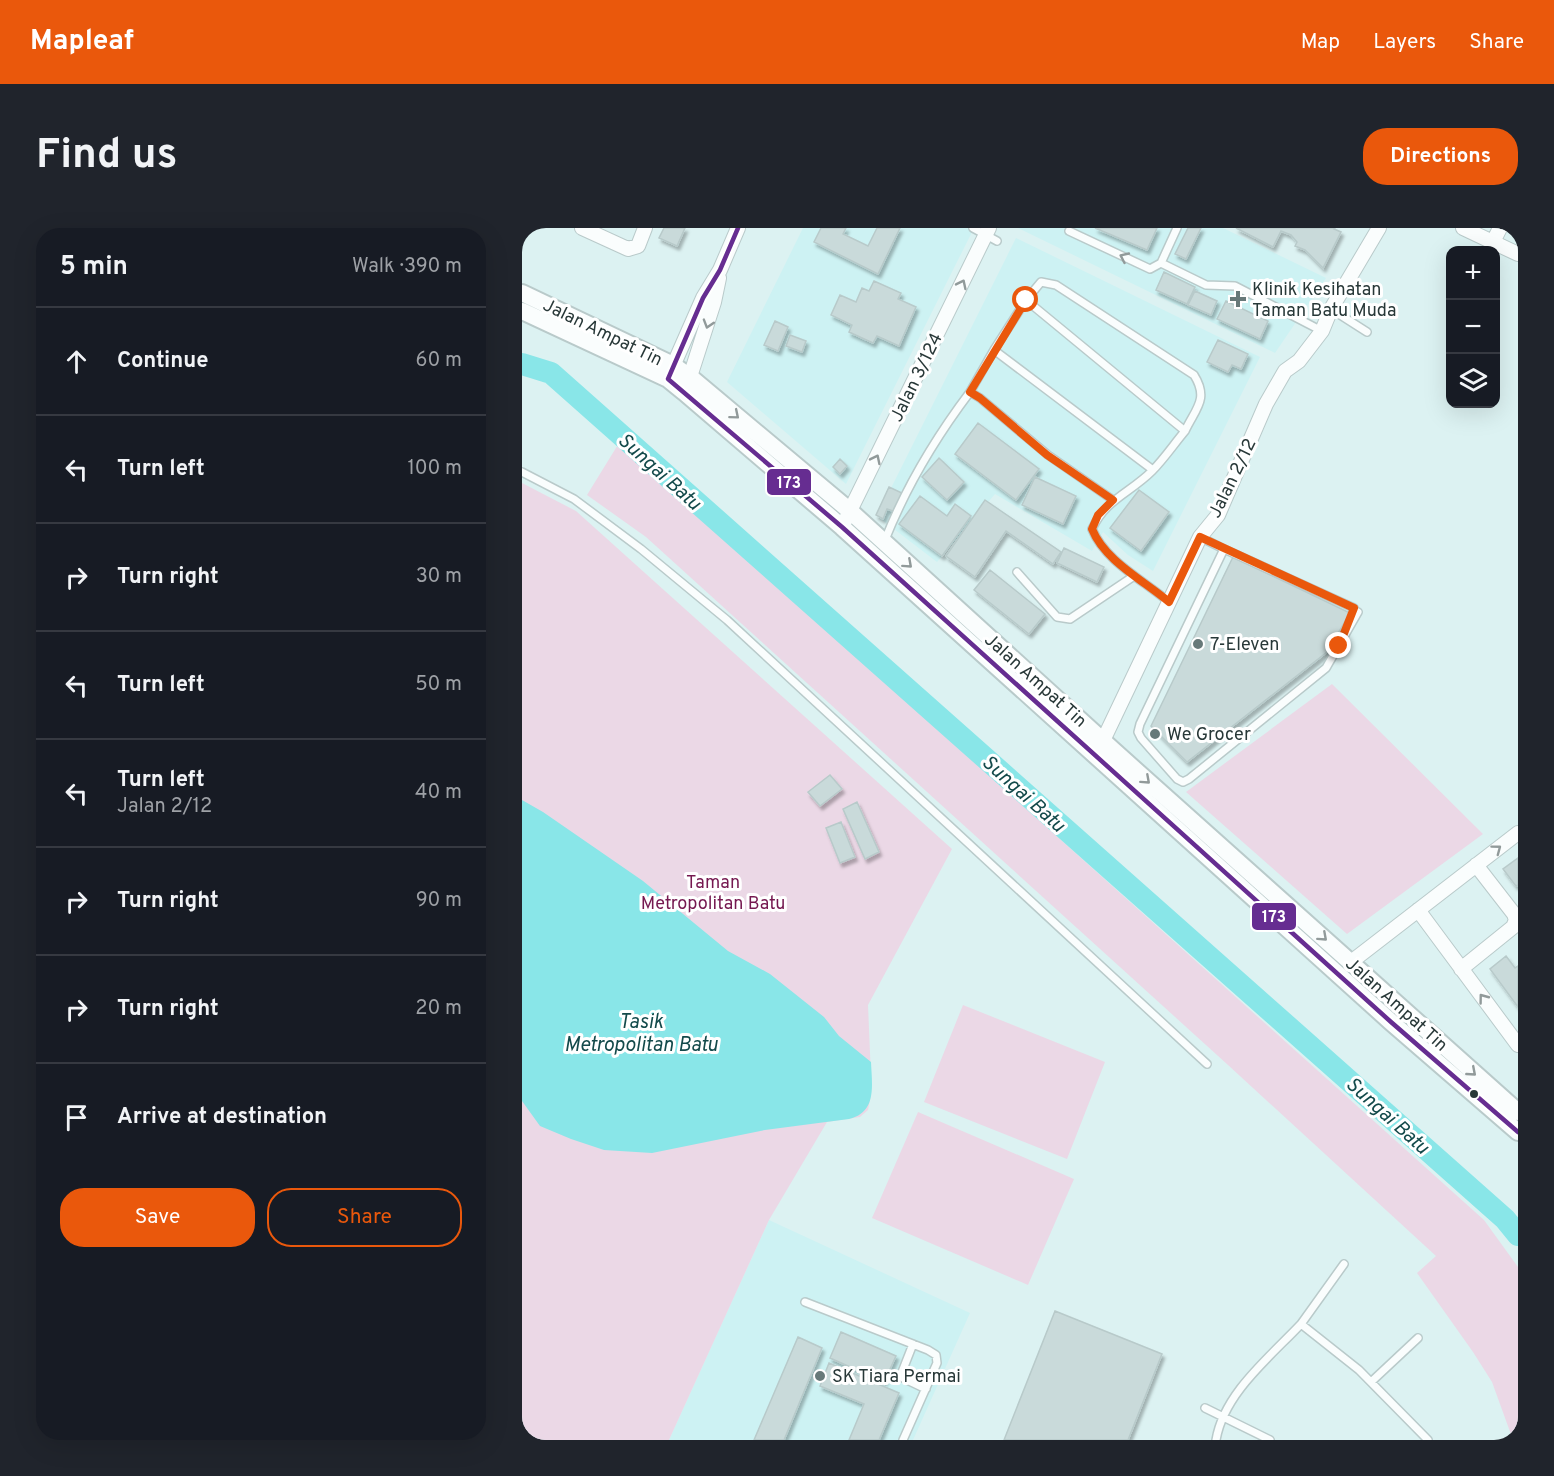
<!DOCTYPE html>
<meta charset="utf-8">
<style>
:root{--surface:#171b24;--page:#20242c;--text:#f1f3f6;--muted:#9ea1a6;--line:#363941;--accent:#ea580c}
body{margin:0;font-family:Overpass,sans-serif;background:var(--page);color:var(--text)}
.controls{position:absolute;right:18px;top:18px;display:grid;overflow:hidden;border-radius:12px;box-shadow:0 6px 24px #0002}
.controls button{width:54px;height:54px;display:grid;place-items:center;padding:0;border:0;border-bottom:2px solid var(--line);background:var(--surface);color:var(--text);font:30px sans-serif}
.stop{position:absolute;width:18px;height:18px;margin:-14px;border:4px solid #ea580c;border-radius:50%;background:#fff}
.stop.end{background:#ea580c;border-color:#fff;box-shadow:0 2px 6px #0008}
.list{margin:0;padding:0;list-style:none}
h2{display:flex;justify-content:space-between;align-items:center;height:78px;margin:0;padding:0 24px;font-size:26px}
h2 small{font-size:20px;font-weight:400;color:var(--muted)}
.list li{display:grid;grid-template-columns:39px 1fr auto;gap:18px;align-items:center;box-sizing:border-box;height:108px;padding:0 24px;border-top:2px solid var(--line)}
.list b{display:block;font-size:22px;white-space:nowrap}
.list p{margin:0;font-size:20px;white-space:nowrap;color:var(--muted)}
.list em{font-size:20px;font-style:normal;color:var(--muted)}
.actions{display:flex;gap:12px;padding:18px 24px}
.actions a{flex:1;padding:14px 0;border:2px solid var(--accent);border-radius:24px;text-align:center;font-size:21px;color:var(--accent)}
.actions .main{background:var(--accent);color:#fff}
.icon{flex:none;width:33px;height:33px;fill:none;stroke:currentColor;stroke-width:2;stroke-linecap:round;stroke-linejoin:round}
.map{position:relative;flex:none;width:996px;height:1212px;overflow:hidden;border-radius:24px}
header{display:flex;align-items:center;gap:36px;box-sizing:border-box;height:84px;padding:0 30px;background:var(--accent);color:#fff}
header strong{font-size:28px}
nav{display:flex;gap:33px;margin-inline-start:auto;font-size:21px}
.intro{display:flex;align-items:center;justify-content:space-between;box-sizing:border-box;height:144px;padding:0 36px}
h1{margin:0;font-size:42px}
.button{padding:15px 27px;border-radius:24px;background:var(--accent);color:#fff;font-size:21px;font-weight:700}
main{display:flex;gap:36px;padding:0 36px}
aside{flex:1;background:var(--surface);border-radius:24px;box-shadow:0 6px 24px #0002}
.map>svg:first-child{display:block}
</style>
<header>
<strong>Mapleaf</strong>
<nav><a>Map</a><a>Layers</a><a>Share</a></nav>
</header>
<div class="intro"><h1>Find us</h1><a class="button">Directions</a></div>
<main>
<aside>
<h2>5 min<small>Walk · 390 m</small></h2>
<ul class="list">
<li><svg class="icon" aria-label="ahead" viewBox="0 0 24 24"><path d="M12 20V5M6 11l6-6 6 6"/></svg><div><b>Continue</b></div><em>60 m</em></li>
<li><svg class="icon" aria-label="left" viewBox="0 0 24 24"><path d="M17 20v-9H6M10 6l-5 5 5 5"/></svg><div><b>Turn left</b></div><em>100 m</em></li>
<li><svg class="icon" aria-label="right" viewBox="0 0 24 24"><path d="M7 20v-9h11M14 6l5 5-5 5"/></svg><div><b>Turn right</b></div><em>30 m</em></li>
<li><svg class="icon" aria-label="left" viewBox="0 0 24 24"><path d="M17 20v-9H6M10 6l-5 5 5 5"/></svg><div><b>Turn left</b></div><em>50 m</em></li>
<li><svg class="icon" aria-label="left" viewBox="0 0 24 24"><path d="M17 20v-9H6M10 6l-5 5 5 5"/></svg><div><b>Turn left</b><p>Jalan 2/12</p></div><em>40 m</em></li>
<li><svg class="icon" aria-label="right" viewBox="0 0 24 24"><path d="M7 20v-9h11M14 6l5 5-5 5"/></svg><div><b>Turn right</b></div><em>90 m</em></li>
<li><svg class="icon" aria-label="right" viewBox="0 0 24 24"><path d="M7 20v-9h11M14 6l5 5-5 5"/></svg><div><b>Turn right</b></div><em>20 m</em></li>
<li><svg class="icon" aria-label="arrive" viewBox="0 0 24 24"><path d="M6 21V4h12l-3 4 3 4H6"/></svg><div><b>Arrive at destination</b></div></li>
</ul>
<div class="actions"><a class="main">Save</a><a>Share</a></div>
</aside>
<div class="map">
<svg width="996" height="1212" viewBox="0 0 996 1212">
<defs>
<filter id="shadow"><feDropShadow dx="2.5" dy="4" stdDeviation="1.5" flood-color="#0004"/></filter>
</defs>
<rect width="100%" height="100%" fill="#dcf2f2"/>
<path fill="#cdf2f3" d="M281,0h171l-128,256 -119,-102z
M496,0h205l103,50 -51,75z
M494,10l244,119 -107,214 -25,-16 -25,-23 -11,19 -97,-57 -58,68 -60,-46z
M247,992l201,93 -57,127h-244z"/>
<path fill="#ebd8e6" d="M97,215l865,777 34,47v173h-5l-21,-58 -19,-30 -56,-79 19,-17 -208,-191 -582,-528 -59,-42z
M0,255l54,28 376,338 -84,156 3,71v18l-3,16 -8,7 -33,5 -58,98 -100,220h-147z
M810,456l151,150 -136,100 -161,-142z
M441,777l142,57 -38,97 -143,-57z
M396,884l156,67 -46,106 -156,-67z"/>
<path fill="#89e6e8" d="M0,572l21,12 100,69 85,70 42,23 54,43 15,19 32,26c1,24 6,50 -22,57l-84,11 -113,23 -48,-3 -33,-11 -31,-13 -18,-25z"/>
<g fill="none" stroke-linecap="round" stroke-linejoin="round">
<path stroke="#89e6e8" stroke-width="22" d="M0,136l29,9 954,846 13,16"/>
</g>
<path fill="#c9dada" stroke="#b8caca" stroke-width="1.5" filter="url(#shadow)" d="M142,0h21l-8,18 -18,-8z
M299,0h25l-3,6 25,12 9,-18h23l-22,46 -64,-32z
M573,0h62l-10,22z
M666,0h13l-15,31 -11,-5z
M714,0h99l-1,1 7,3 -18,36 -18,-18 -10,-4 2,-4 -6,-7 -10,-4 -8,16z
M642,44l31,15 -8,17 -31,-14z
M352,53l27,12 -3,6 18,8 -17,39 -22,-10 -4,7 -24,-11 3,-7 -21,-10 9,-20 16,7 6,-14 7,3z
M673,63l22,10 -6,14 -23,-10z
M704,73l42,20 -8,18 -43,-20z
M253,93l13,6 -10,24 -14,-6z
M268,107l16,6 -4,11 -16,-6z
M696,112l30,14 -7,15 -9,-4 -4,7 -21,-10z
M456,195l61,46 -23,31 -61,-46z
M417,230l25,24 -17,18 -25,-23z
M318,231l7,7 -7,8 -7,-7z
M513,249l41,19 -13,28 -41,-19z
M367,259l13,6 -9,18 -6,-2 -4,10 -7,-4z
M617,262l30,22 -28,39 -31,-23z
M398,268l27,20 8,-12 16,12 -29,40 -43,-32z
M463,272l76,52 -8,12 -47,-33 -31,46 -29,-21z
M542,320l40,19 -7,15 -40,-19z
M711,329l117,56 -23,39 -140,110 -36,-36z
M468,342l55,44 -16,20 -55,-44z
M308,547l12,14 -22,17 -12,-14z
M335,574l22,50 -14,7 -22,-50z
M319,594l14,35 -15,6 -14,-35z
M996,630v27l-2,1 -13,-17z
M984,728l9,12 3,-2v41l-28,-38z
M533,1083l107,43 -34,86h-124z
M319,1104l55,24 -12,26 -54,-24z
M276,1109l24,11 -38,92h-30z
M307,1135l70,30 -20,47h-30l15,-36 -44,-18z"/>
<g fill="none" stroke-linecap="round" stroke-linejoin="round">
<g stroke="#b9caca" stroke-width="10">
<path id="service" d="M451,0l24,13
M547,3l81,38 11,-6 16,-35
M639,35l45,22 29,1 87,45
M504,72l15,-18 15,3 138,90c15,24 2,33 -9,56
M809,81l36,23
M448,164l24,-42
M631,242l-159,-120 32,-50 159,131c-11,13 -21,28 -33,40 -22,22 -46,28 -60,58 13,32 51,51 77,73
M0,244l52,27 67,50 86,71 480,444
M678,309l24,12
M363,312c21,-53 51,-103 85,-148l10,6 68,57 65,45
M495,344l40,45 13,2 64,-43
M832,380l-130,-59 -84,175 -2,8 3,6 36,41 6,3 6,-3 137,-111 32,-56
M283,1074l123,48 8,5 1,8 -34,77
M779,1096l43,-60
M391,1116l-11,28 1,6 23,11
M849,1154l47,-44
M683,1180l65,32
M694,1212c8,-47 54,-83 85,-116l58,46 69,70"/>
</g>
<g stroke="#b9caca" stroke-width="16">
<path id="minor" d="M60,0l46,21 10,-3 7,-18
M941,0l55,26
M971,14l7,-14
M148,145l33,-75 17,-28 18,-42
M165,158l27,-84 5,-24
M320,299l147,-299
M577,521l101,-212 18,-22 48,-111 19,-33 14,-10 23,-30 9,-22 48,-81
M896,682l100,135
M829,734l167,-129
M939,741l52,-42 3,-7 -2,-6 -38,-49"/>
</g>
<g stroke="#b9caca" stroke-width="20">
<path id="tertiary" d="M0,65l151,72 17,12 160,134 264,240 404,361
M0,83l146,68 16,13 158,135 549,495 127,110"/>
</g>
<use href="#service" stroke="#fafdfd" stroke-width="7"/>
<use href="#minor" stroke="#fafdfd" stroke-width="14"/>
<use href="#tertiary" stroke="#fafdfd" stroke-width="16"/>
<g stroke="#fff" stroke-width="9">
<path id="bus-1" d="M216,0l-18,42 -17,28 -35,81 174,148 549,495 127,110"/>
</g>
<use href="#bus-1" stroke="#662d91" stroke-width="4.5"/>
</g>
<defs><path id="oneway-chevron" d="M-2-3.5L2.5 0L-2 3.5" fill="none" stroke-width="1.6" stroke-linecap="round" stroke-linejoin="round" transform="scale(1.5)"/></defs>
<g stroke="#919a9a">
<use href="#oneway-chevron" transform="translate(602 29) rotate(-155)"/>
<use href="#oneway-chevron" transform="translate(440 56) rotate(-64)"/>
<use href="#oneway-chevron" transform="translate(186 96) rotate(107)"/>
<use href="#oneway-chevron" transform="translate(213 187) rotate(40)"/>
<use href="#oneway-chevron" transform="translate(354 231) rotate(-64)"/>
<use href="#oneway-chevron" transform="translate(386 336) rotate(42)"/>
<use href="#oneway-chevron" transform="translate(624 552) rotate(42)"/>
<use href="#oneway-chevron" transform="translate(975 621) rotate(-37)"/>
<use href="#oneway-chevron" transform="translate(801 709) rotate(42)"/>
<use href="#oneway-chevron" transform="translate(961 770) rotate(-127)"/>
<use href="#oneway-chevron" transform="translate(950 844) rotate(41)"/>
</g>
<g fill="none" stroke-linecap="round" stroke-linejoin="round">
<path stroke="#ea580c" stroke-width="8" d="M504,72l-56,92 10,6 67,57 66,45 -15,15 -6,14c13,32 51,51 77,73l31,-65 154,71 -15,38"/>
</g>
<g fill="#677979" stroke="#fff" stroke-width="2">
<path d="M713 62h6v6h6v6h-6v6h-6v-6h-6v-6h6z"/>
<circle cx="676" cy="416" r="6"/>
<circle cx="633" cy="506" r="6"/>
<circle cx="298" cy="1148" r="6"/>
</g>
<circle fill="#283838" stroke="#fff" stroke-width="2" cx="952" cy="866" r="5"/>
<g text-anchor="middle" stroke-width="6" stroke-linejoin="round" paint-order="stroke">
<g font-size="18" fill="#283838" stroke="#fff" text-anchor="start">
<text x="730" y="67">Klinik Kesihatan<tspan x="730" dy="21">Taman Batu Muda</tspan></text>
<text x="688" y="422">7-Eleven</text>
<text x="645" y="512">We Grocer</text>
<text x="310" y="1154">SK Tiara Permai</text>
</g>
<g font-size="18" fill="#283838" stroke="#fff">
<text transform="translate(81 104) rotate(26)" y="6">Jalan Ampat Tin</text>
<text transform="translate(394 149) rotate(-64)" y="6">Jalan 3/124</text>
<text transform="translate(710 250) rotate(-64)" y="6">Jalan 2/12</text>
<text transform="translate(514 452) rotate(42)" y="6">Jalan Ampat Tin</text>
<text transform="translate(875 776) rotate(42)" y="6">Jalan Ampat Tin</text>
</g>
<g font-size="18" fill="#751850" stroke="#fff">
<text x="191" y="660">Taman<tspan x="191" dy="21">Metropolitan Batu</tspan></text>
</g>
<g font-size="20" font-style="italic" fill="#134a4b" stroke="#fff">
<text transform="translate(138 243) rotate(42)" y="7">Sungai Batu</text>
<text transform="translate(502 565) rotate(42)" y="7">Sungai Batu</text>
<text x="119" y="800">Tasik<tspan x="119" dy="23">Metropolitan Batu</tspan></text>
<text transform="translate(866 887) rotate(42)" y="7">Sungai Batu</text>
</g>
</g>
<g stroke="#fff" stroke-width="2">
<rect x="244" y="240" width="46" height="28" rx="6" fill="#662d91"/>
<rect x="729" y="674" width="46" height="29" rx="6" fill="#662d91"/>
</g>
<g font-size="16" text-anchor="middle" font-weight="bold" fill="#fff">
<text x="267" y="260">173</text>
<text x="752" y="694">173</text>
</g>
</svg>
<div class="controls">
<button>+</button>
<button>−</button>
<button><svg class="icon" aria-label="layers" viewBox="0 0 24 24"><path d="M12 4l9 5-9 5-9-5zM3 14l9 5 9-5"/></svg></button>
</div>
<div class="stop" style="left:504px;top:72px"></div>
<div class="stop end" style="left:817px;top:418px"></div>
</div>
</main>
